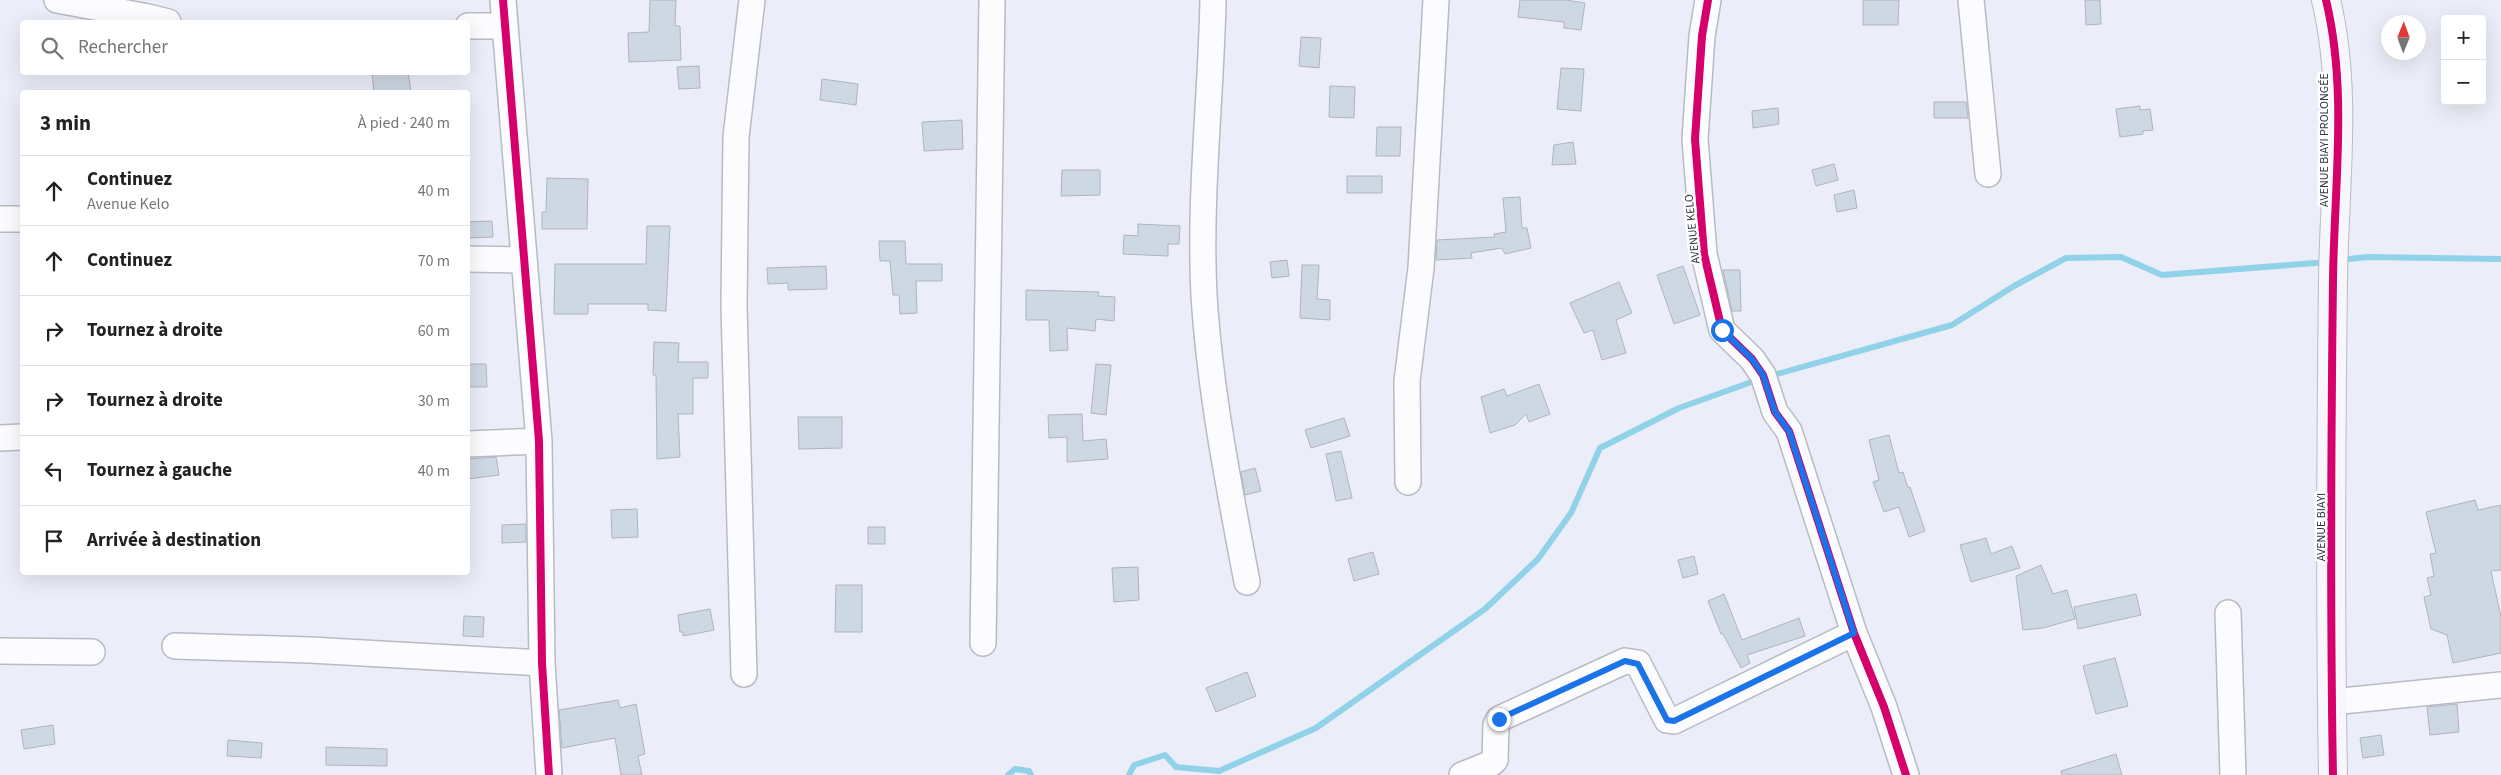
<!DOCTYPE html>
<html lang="fr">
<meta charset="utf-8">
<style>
:root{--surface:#fff;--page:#f2f2f2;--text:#222;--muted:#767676;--line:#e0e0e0}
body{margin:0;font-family:"Source Sans 3",sans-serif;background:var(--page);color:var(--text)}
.controls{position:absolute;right:15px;top:15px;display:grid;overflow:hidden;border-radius:5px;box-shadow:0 5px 20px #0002}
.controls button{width:45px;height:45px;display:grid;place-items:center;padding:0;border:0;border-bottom:1px solid var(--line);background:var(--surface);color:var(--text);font:25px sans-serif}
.compass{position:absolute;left:2381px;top:15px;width:45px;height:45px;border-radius:50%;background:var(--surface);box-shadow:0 5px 20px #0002;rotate:1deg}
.stop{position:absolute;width:15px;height:15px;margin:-11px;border:4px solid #1a73e8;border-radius:50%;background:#fff}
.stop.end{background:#1a73e8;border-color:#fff;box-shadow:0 1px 5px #0008}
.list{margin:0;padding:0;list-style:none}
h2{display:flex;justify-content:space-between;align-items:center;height:65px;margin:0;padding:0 20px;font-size:21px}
h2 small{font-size:16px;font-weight:400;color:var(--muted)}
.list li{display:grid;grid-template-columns:32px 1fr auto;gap:15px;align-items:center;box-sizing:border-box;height:70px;padding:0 20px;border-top:1px solid var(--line)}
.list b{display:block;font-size:19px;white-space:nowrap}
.list p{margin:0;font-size:16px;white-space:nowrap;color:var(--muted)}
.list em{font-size:16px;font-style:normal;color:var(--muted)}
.icon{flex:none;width:28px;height:28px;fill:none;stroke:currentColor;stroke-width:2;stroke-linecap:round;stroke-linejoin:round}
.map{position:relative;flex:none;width:2501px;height:775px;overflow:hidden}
.search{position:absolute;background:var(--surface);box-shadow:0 5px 20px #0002;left:20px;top:20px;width:450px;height:55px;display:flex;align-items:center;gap:12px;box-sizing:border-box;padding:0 18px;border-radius:5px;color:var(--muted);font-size:19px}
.panel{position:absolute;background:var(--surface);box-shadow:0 5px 20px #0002;left:20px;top:90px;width:450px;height:485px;border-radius:5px}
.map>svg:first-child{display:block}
</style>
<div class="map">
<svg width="2501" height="775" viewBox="0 0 2501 775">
<rect width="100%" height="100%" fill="#ebeef8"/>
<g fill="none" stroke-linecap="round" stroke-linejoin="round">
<path stroke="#90d2e8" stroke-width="6" d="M2340,260l27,-3 134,2
M1770,376l182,-51 62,-39 52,-28 55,-1 41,18 166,-13
M1008,775l7,-6 14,2 2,4
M1129,775l5,-10 31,-10 11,12 43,4 97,-43 169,-119 53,-50 33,-46 29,-65 79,-40 78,-28"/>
</g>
<path fill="#ced8e4" stroke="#afb4bc" d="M650,0h26l-1,26h5l1,34 -52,2 -1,-29 21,-1z
M1520,0h46l19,3 -4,27 -17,-2v-6l-46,-5z
M1863,0h36l-1,25h-35z
M2085,0h15l1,24 -15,1z
M1301,37l20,1 -2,30 -20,-2z
M699,66l1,22 -21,1 -2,-22z
M1561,68l23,1 -3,42 -24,-2z
M380,72h28l3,20h-37l-2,-18z
M822,79l36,5 -2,21 -36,-5z
M1330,86l25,1 -1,31 -25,-1z
M1934,102h32l2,16h-34z
M2140,106v4l10,-1 3,21 -10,1v3l-23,3 -4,-28z
M1778,108l1,16 -26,4 -1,-17z
M962,120l1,29 -39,2 -2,-29z
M1377,127h24l-1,29h-24z
M1573,142l3,22 -24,1 2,-20z
M1834,164l4,16 -22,6 -4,-16z
M1062,170h38v25l-39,1z
M1347,176h35v17h-35z
M547,178l41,1 -1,50h-45v-17h4z
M1854,190l3,18 -20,4 -3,-17z
M1520,197l2,31h5l4,20 -26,6 -3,-6 -31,5 1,5 -36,2 1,-20 58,-3 -1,-3 12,-2 -3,-34z
M492,221l1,16 -25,1v-16z
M1138,224l42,2 -1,18h-11v12l-45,-2 1,-19 14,1z
M647,226h23l-4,85 -18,-1v-6h-60v10h-34l1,-50h91z
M879,241h26l1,23h36v17h-26l1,32 -17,1 -1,-19h-6l-3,-34h-10z
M1287,260l2,16 -17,2 -2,-16z
M1302,265h17l-2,34 13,1v20l-30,-2z
M826,266l1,23 -39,1v-7l-20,1 -1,-16z
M1683,266l17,49 -26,9 -17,-49z
M1723,270h17l1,41h-9z
M1619,282l13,31 -16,7 10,33 -24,7 -9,-30 -9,3 -14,-30z
M1026,290l73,2 -1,4 17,1 -1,24 -18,-2 -1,12 -28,-3 1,22 -18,1 -1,-31h-23z
M654,342l25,1 -1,19h30v16h-15v36h-15l2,43 -23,2 -1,-84h-3z
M468,364h18l1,23h-19z
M1096,364l15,1 -5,50 -15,-2z
M1539,384l11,30 -21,8 -3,-8 -11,11 -25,8 -9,-36 23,-8 3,7z
M1082,414l1,27 23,-2 2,20 -41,3v-25l-18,1 -1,-23z
M798,417h44v31l-43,1z
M1344,418l6,18 -39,12 -6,-18z
M1889,435l10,38 4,-1 5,16 2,-1 15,44 -16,6 -10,-30 -15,5 -11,-30 6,-2 -10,-40z
M1341,451l11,47 -16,3 -10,-47z
M496,457l3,18 -31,4v-20z
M1255,468l6,23 -16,4 -4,-23z
M2475,500l3,10 23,-5v65l-10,1 10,46v36l-48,10 -6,-28 -16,-6 -7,-32 7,-2 -4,-17 7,-2 -4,-22 6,-1 -10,-41z
M637,509l1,28 -26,1 -1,-28z
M526,524v18l-24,1v-18z
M868,527h17v17h-17z
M1986,538l5,16 21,-8 8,22 -49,14 -11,-37z
M1373,552l6,22 -25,7 -6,-22z
M1694,556l4,18 -15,4 -5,-18z
M2041,565l12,29 14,-4 8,29 -32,9 -20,2 -7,-54z
M1138,567l1,33 -25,2 -2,-34z
M836,585h26v47h-27z
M1724,594l18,46 57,-22 6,18 -58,19 3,8 -9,5 -18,-34h-2l-13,-33z
M2136,594l5,21 -63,14 -4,-22z
M710,609l4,21 -31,6v-4h-3l-2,-17z
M464,616l20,1 -1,20 -20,-1z
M2115,658l13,48 -32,8 -13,-48z
M1247,672l9,24 -40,16 -10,-24z
M618,700l2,8 16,-4 9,50 -7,2 4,19h-21l-6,-37 -53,10 -3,-38z
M2457,704l2,28 -29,3 -3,-28z
M53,725l2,19 -31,5 -3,-19z
M2381,735l3,20 -21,3 -3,-20z
M228,740l34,3 -1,15 -34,-2z
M326,747l61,2v17l-61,-1z
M2116,754l6,21h-60l-1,-4z"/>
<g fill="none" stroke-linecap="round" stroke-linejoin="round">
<g stroke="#b8bbc4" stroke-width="28">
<path id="street" d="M57,0l91,17 20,5
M503,0l36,441 3,222 7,112
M1213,0c-2,98 -14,197 -9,295 6,97 25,192 43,287
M1708,0l-6,36 -7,103 9,115 18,76 30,29 11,16 12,37 14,19 65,202 30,74 22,68
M1971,0l17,174
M468,26h37
M0,219h22
M468,259l54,1
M0,438l22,-1
M468,444l71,-3
M1408,482l-1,-101 14,-113 15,-268
M2228,613l5,162
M983,643l9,-643
M175,646l135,4 232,13
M0,651l92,1
M744,674l-10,-368 1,-88 1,-81 16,-137
M2332,702l169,-17
M1462,775l30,-12 3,-3 1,-35 3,-6 126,-58 13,2 29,57 7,1 180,-88"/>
</g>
<g stroke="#b8bbc4" stroke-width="30">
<path id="secondary" d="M2326,0c22,91 8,188 7,280 -2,165 -3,330 0,495"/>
</g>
<use href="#street" stroke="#fcfcfe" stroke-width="25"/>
<use href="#secondary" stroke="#f7f6fb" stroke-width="28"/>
<g stroke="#fff" stroke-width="11">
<path id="cycleway" d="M503,0l36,441 3,222 7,112
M1708,0l-6,36 -7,103 9,115 18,76 30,29 11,16 12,37 14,19 65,202 30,74 22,68
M2326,0c22,91 8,188 7,280 -2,165 -3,330 0,495"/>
</g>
<use href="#cycleway" stroke="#d6006c" stroke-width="8"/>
</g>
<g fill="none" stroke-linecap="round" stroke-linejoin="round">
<path stroke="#1a73e8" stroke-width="6" d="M1499,719l126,-58 13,3 29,56 7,1 180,-88 -65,-202 -14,-19 -12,-37 -11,-16 -30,-29"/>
</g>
<g text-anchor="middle" stroke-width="5" stroke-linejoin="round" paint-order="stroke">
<g font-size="12" fill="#343640" stroke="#fff">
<text transform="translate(2324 140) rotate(-90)" y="4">AVENUE BIAYI PROLONGÉE</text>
<text transform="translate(1692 229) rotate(-96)" y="4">AVENUE KELO</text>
<text transform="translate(2321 527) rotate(-90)" y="4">AVENUE BIAYI</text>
</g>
</g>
</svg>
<div class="controls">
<button>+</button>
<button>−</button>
</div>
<svg class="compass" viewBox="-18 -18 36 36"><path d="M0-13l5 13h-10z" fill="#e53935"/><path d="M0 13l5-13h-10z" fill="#767676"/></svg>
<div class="stop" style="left:1722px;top:330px"></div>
<div class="stop end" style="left:1499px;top:719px"></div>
<div class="search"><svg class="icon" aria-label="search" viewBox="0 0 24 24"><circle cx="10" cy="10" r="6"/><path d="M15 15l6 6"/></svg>Rechercher</div>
<section class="panel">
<h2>3 min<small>À pied · 240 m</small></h2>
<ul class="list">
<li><svg class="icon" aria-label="ahead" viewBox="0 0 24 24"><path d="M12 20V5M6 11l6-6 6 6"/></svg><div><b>Continuez</b><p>Avenue Kelo</p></div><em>40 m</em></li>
<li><svg class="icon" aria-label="ahead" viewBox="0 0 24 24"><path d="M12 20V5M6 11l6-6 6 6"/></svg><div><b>Continuez</b></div><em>70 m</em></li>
<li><svg class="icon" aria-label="right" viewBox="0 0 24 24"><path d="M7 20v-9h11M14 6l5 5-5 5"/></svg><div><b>Tournez à droite</b></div><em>60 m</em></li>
<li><svg class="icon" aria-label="right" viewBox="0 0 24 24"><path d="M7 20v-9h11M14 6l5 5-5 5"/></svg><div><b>Tournez à droite</b></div><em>30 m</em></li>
<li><svg class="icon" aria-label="left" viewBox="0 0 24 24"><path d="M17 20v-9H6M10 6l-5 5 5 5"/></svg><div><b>Tournez à gauche</b></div><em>40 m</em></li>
<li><svg class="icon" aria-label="arrive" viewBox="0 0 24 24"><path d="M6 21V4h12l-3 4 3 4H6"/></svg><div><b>Arrivée à destination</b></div></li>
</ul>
</section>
</div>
